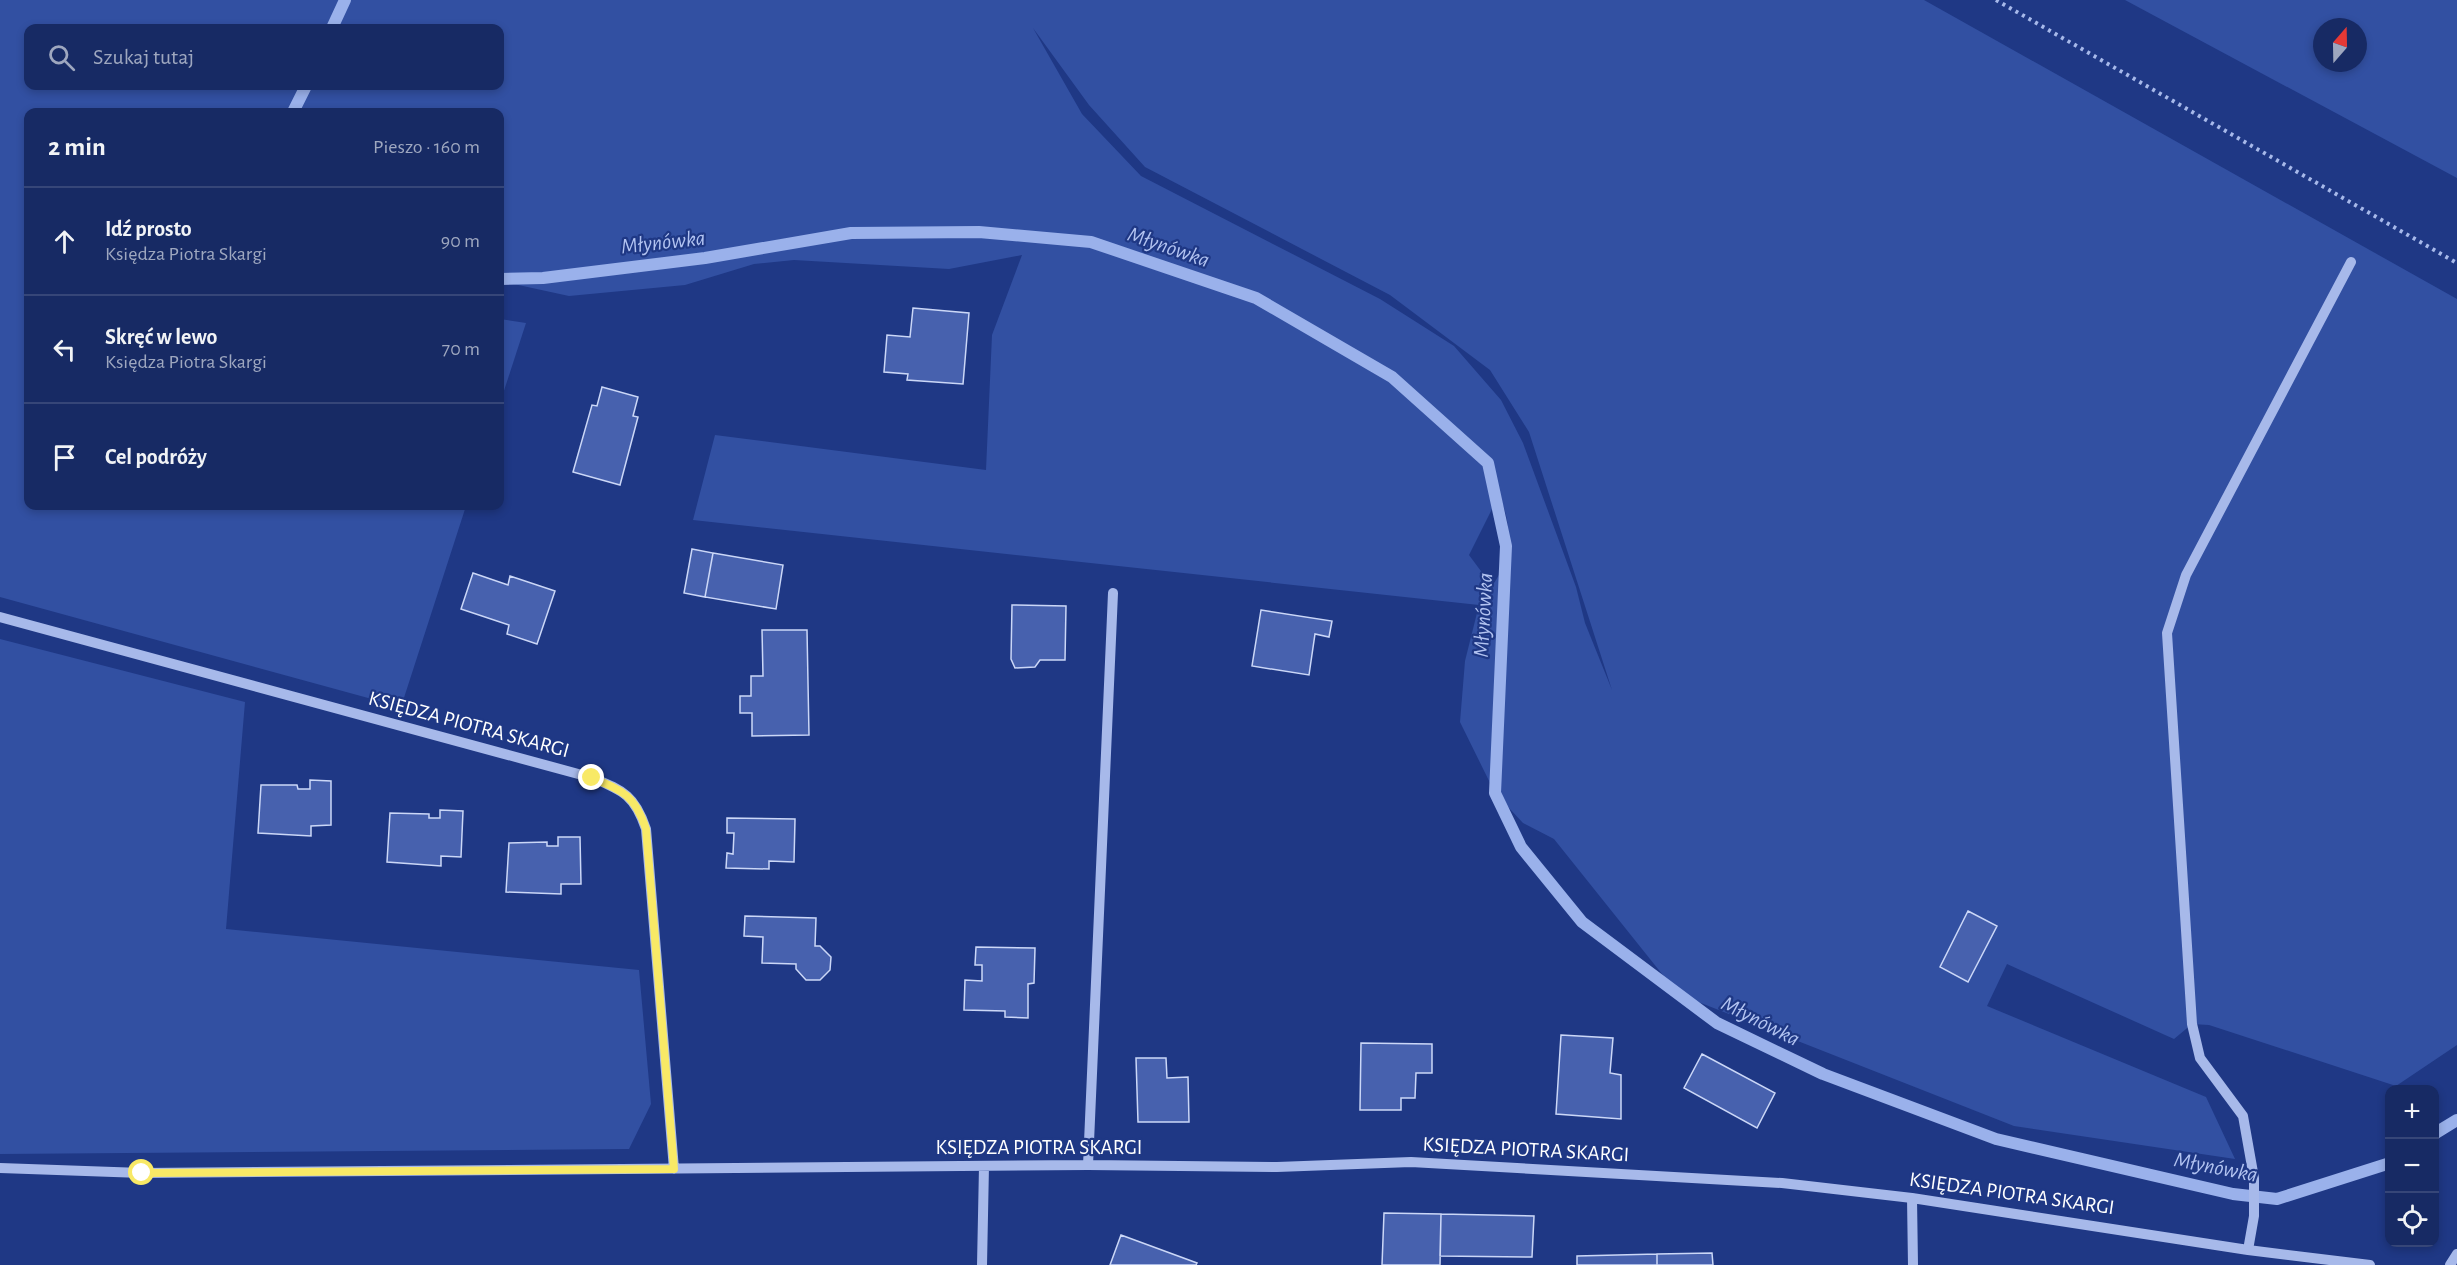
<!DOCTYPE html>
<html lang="pl">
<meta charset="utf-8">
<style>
:root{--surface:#172a64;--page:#24366d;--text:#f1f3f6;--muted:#9ea7bf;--line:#364678}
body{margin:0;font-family:"Alegreya Sans",sans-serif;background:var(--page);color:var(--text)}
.controls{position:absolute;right:18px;bottom:18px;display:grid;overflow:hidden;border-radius:12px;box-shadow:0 3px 9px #0003}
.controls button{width:54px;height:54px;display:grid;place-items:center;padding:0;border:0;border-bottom:2px solid var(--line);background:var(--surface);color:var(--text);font:30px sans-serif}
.compass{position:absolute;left:2313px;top:18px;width:54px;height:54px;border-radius:50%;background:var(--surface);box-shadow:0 3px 9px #0003;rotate:20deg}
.stop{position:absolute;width:18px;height:18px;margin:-14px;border:4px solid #f8e966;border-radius:50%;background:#fff}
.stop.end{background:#f8e966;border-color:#fff;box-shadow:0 2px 6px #0008}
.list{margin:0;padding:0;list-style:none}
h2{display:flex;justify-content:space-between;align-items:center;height:78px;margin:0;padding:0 24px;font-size:26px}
h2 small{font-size:20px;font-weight:400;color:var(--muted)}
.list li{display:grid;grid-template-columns:39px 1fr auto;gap:18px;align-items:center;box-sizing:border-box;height:108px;padding:0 24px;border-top:2px solid var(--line)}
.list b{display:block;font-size:22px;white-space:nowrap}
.list p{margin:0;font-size:20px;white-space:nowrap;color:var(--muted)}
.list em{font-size:20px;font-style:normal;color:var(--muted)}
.icon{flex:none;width:33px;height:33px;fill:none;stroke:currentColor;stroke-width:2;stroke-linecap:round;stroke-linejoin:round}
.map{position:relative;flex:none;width:2457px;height:1265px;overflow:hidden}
.search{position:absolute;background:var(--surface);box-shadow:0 3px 9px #0003;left:24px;top:24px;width:480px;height:66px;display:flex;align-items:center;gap:15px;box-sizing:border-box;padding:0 21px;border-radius:12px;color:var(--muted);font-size:22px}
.panel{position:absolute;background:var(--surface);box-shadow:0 3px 9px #0003;left:24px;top:108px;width:480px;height:402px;border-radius:12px}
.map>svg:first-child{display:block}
</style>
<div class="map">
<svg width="2457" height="1265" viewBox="0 0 2457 1265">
<rect width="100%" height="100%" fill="#1f3885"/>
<path fill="#3250a2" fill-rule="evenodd" d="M0,0h1924l533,299v746l-61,41 -187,-61 -17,-1 -18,15 -167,-75 -20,42 219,91 29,62 -221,-33 -336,-132 -124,-155 -31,-16 -28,-30 -35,-71 5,-61 14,-56 -786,-85 22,-85 271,35 6,-135 30,-80 -73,14 -155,-9 -40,4 -69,21 -116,11 -69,-15v-169h-472v394h438l-65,201 -401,-110zM28,28h472v58h-472zM1033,28l56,77 56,62 245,128 100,75 39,62 83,258 -27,-67 -9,-36 -53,-144 -22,-43 -47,-54 -74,-47 -239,-123 -59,-62zM1499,495c14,30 13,64 -7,91l-23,-31z
M2125,0h332v178zM2322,27h36v36h-36z
M500,319l26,4 -26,80z
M0,639l245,63 -19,227 413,41 12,134 -22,45 -629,5z"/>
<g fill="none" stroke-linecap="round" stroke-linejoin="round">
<path stroke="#9ab1eb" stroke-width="12" d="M332,28l13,-28
M293,112l13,-26
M500,279l43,-1 162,-20 146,-25 128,-1 112,10 165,56 136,79 96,86 18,83 -11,247 26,54 61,75 135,101 106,51 173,65 237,55 44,5 113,-36
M2434,1134l23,-14"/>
</g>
<path fill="#4761ae" stroke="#cbd7f7" stroke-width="1.5" d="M913,308l56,5 -6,71 -56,-4 1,-6 -24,-2 3,-37 23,2z
M602,387l36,10 -5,19 5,1 -18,68 -47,-13 19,-67 5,1z
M692,549l21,4 -8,44 -21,-4z
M713,553l70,12 -7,44 -71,-12z
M473,573l35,12 2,-9 45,15 -18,53 -30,-10 2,-9 -48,-16z
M1012,605l54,1 -1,54h-25l-5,7 -20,1 -4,-9z
M1261,610l71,11 -3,16 -14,-3 -6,41 -57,-9z
M762,630h45l2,105 -57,1v-23h-12v-17h11v-20h12z
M310,780l21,1v44l-20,1v10l-53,-3 3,-48h36l1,4h12z
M440,810l23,1 -2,46 -20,-1v10l-54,-4 3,-49 39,1v4h11z
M727,818l68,1 -1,43 -25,-1v8l-43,-1 1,-15 6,1 1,-21h-7z
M558,837h22l1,47h-20v10l-55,-2 3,-49 38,-1v4h11z
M1968,911l29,15 -29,56 -28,-15z
M745,916l71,2 -1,28h5l11,11 -1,13 -10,10h-14l-10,-11v-5l-34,-1 1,-26 -19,-1z
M976,947l59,1 -1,35 -6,1v34l-23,-1v-6l-41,-1 1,-30 17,1v-16h-7z
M1561,1035l52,3 -3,35 11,2v44l-65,-5z
M1361,1043l71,1v29h-16l-1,25h-14v12h-41z
M1702,1054l73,39 -18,35 -73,-40z
M1136,1058h30l1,20 21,-1 1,45h-51z
M1384,1213l57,1 -1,51h-58z
M1441,1214l93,2 -2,41 -92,-1z
M1121,1235l76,28 -1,2h-86z
M1712,1253l1,12h-56v-11z
M1657,1254v11h-80v-9z"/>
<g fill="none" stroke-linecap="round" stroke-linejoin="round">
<path stroke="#a7b9ea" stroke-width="4" stroke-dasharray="3 4.5" stroke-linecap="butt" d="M1996,0l461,263"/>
<path stroke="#a7b9ea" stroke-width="10" d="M0,617l593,161c31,13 42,18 53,51l28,340
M1088,1165l25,-572
M0,1168l142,5 946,-8 189,2 134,-5 371,21 130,15 336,52 122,15
M1912,1198l1,67
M2248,1250l6,-34v-38l-11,-62 -43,-58 -8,-34 -25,-391 19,-58 165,-313
M982,1265l2,-99
M2450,1265l7,-11"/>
</g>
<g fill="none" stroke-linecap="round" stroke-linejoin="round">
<path stroke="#f8e966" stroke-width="8" d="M142,1173l532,-4 -28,-340c-11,-33 -22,-38 -54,-51"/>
</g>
<g text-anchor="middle" stroke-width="4.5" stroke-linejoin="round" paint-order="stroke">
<g font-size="21" fill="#fff" stroke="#1f3885">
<text transform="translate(469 724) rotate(15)" y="7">KSIĘDZA PIOTRA SKARGI</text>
<text x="1039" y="1154">KSIĘDZA PIOTRA SKARGI</text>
<text transform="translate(1526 1149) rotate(3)" y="7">KSIĘDZA PIOTRA SKARGI</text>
<text transform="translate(2012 1193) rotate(8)" y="7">KSIĘDZA PIOTRA SKARGI</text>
</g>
<g font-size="22" font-style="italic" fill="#b2c3f1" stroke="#1f3885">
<text transform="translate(663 241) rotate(-6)" y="8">Młynówka</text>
<text transform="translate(1169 246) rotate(19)" y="8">Młynówka</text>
<text transform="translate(1482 615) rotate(-87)" y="8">Młynówka</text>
<text transform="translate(1761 1020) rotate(27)" y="8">Młynówka</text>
<text transform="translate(2216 1166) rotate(11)" y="8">Młynówka</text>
</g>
</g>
</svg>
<div class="controls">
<button>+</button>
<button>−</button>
<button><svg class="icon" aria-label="locate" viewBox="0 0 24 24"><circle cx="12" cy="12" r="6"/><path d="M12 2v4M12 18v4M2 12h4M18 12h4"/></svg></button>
</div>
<svg class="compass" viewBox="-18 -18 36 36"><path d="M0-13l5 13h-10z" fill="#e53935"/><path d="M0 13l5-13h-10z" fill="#9ea7bf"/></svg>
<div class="stop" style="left:142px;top:1173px"></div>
<div class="stop end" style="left:592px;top:778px"></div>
<div class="search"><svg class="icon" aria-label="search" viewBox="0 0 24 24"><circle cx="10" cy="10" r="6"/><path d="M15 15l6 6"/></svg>Szukaj tutaj</div>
<section class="panel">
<h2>2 min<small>Pieszo · 160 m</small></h2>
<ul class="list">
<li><svg class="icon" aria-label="ahead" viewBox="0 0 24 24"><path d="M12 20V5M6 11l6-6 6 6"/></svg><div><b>Idź prosto</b><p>Księdza Piotra Skargi</p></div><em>90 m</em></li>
<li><svg class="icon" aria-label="left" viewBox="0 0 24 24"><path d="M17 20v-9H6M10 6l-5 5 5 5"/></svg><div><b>Skręć w lewo</b><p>Księdza Piotra Skargi</p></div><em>70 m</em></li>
<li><svg class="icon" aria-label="arrive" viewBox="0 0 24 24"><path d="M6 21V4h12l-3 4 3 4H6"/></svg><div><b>Cel podróży</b></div></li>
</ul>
</section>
</div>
